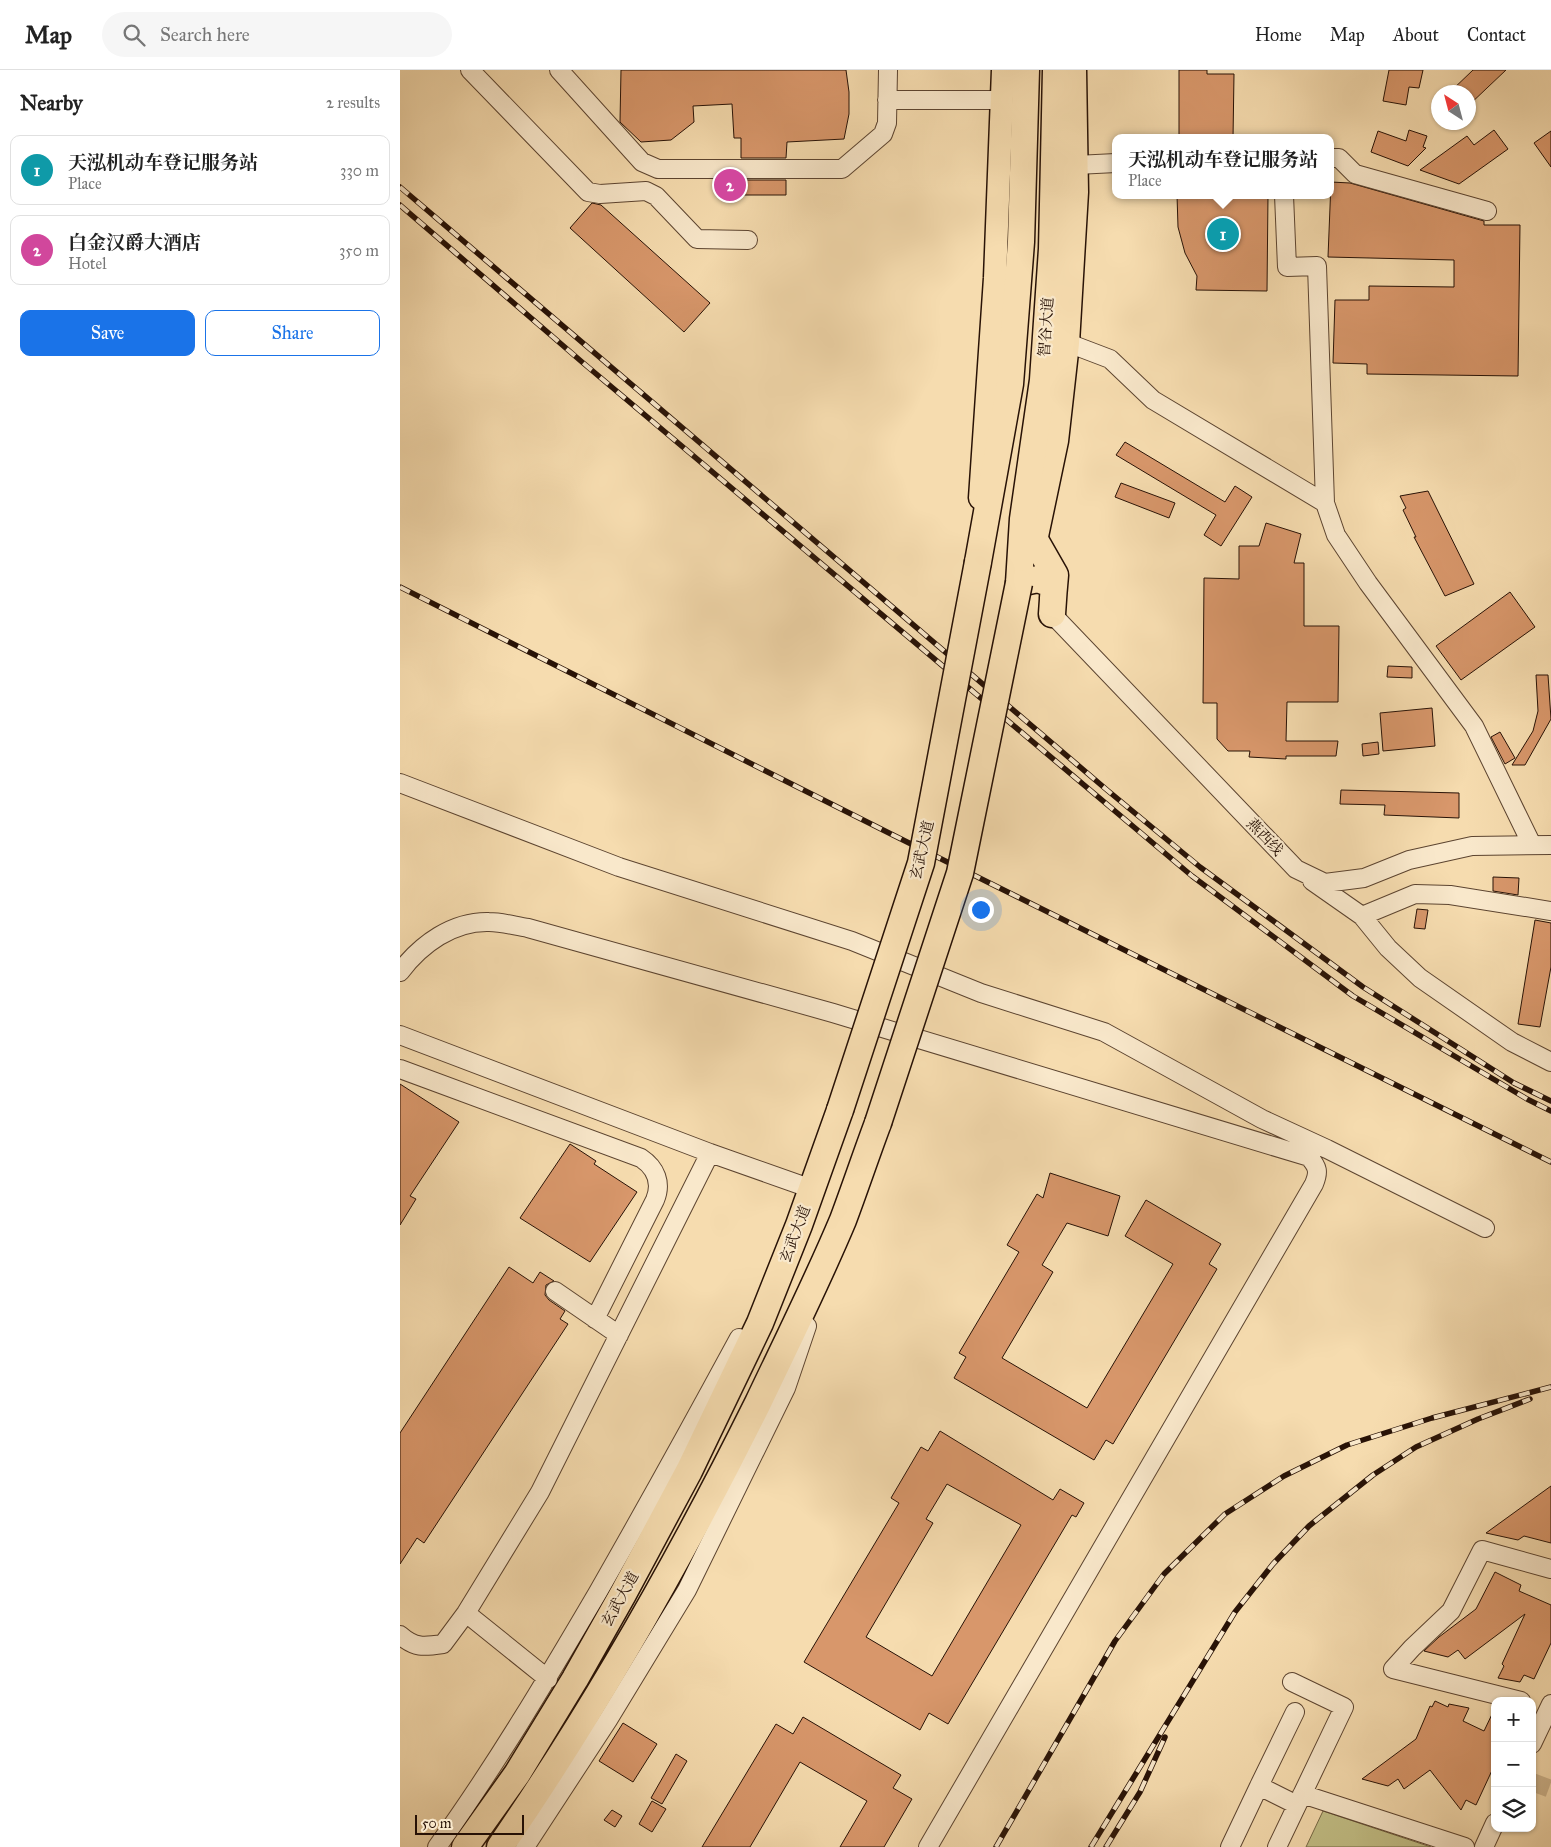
<!DOCTYPE html>
<meta charset="utf-8">
<style>
:root{--surface:#fff;--page:#f6f6f6;--text:#222;--muted:#767676;--line:#e0e0e0;--accent:#1a73e8}
body{margin:0;font-family:"IM FELL Great Primer","Noto Serif SC",serif;background:var(--page);color:var(--text)}
.controls{position:absolute;right:15px;bottom:15px;display:grid;overflow:hidden;border-radius:10px;box-shadow:0 1px 4px #0004}
.controls button{width:45px;height:45px;display:grid;place-items:center;padding:0;border:0;border-bottom:1px solid var(--line);background:var(--surface);color:var(--text);font:25px sans-serif}
.compass{position:absolute;left:1031px;top:15px;width:45px;height:45px;border-radius:50%;background:var(--surface);box-shadow:0 1px 4px #0004;rotate:324deg}
.scale{position:absolute;left:15px;bottom:12px;width:109px;box-sizing:border-box;padding-left:5px;border:2px solid #281206;border-top:0;font-size:14px;line-height:18px;white-space:nowrap;color:#281206;-webkit-text-stroke:4px #f9e8cb;paint-order:stroke}
.you{position:absolute;left:580px;top:839px;width:18px;height:18px;margin:-12px;border:4px solid #fff;border-radius:50%;background:#1a73e8;box-shadow:0 0 0 8px #1a73e833}
.badge{display:grid;place-items:center;width:32px;height:32px;border-radius:50%;background:var(--accent);color:#fff;font-size:16px;font-weight:700}
.pin{position:absolute;translate:-50% -50%;border:2px solid #fff;box-shadow:0 1px 5px #0006}
.popup{position:absolute;left:712px;top:64px;width:222px;height:65px;box-sizing:border-box;display:grid;place-content:center;border-radius:10px;background:var(--surface);filter:drop-shadow(0 1px 4px #0005);font-size:16px;white-space:nowrap;color:var(--muted)}
.popup b{font-size:19px;color:var(--text)}
.popup::after{content:'';position:absolute;left:50%;top:100%;margin-left:-10px;border:10px solid transparent;border-top-color:var(--surface)}
.list{margin:0;padding:0;list-style:none}
h2{display:flex;justify-content:space-between;align-items:center;height:65px;margin:0;padding:0 20px;font-size:21px}
h2 small{font-size:16px;font-weight:400;color:var(--muted)}
.list li{display:grid;grid-template-columns:32px 1fr auto;gap:15px;align-items:center;box-sizing:border-box;height:70px;margin:0 10px 10px;padding:0 10px;border:1px solid var(--line);border-radius:10px}
.list b{display:block;font-size:19px;white-space:nowrap}
.list p{margin:0;font-size:16px;white-space:nowrap;color:var(--muted)}
.list em{font-size:16px;font-style:normal;color:var(--muted)}
.actions{display:flex;gap:10px;padding:15px 20px}
.actions a{flex:1;padding:11px 0;border:1px solid var(--accent);border-radius:10px;text-align:center;font-size:18px;color:var(--accent)}
.actions .main{background:var(--accent);color:#fff}
.icon{flex:none;width:28px;height:28px;fill:none;stroke:currentColor;stroke-width:2;stroke-linecap:round;stroke-linejoin:round}
.map{position:relative;flex:none;width:1151px;height:1777px;overflow:hidden}
header{display:flex;align-items:center;gap:30px;box-sizing:border-box;height:70px;padding:0 25px;background:var(--surface);border-bottom:1px solid var(--line)}
header strong{font-size:24px}
nav{display:flex;gap:28px;margin-inline-start:auto;font-size:18px}
.search{width:350px;height:45px;background:var(--page);display:flex;align-items:center;gap:12px;box-sizing:border-box;padding:0 18px;border-radius:28px;color:var(--muted);font-size:19px}
main{display:flex}
aside{flex:1;background:var(--surface)}
.map>svg:first-child{display:block}
</style>
<header>
<strong>Map</strong>
<div class="search"><svg class="icon" aria-label="search" viewBox="0 0 24 24"><circle cx="10" cy="10" r="6"/><path d="M15 15l6 6"/></svg>Search here</div>
<nav><a>Home</a><a>Map</a><a>About</a><a>Contact</a></nav>
</header>
<main>
<aside>
<h2>Nearby<small>2 results</small></h2>
<ul class="list">
<li><span class="badge" style="background:#0f9aa8">1</span><div><b>天泓机动车登记服务站</b><p>Place</p></div><em>330 m</em></li>
<li><span class="badge" style="background:#d1479c">2</span><div><b>白金汉爵大酒店</b><p>Hotel</p></div><em>350 m</em></li>
</ul>
<div class="actions"><a class="main">Save</a><a>Share</a></div>
</aside>
<div class="map">
<svg width="1151" height="1777" viewBox="0 0 1151 1777">
<rect width="100%" height="100%" fill="#f6dcaf"/>
<filter id="stains"><feTurbulence type="fractalNoise" baseFrequency=".004" numOctaves="4"/><feColorMatrix values="0 0 0 0 .2 0 0 0 0 .09 0 0 0 0 .02 0 0 0 .5 -.17"/></filter>
<radialGradient id="worn" r=".72"><stop offset=".6" stop-color="#630" stop-opacity="0"/><stop offset="1" stop-color="#630" stop-opacity=".3"/></radialGradient>
<path fill="#c2bf86" stroke="#756846" d="M923,1741l108,36h-125z"/>
<path fill="#d8976b" stroke="#281206" fill-rule="evenodd" d="M221,0h225l3,22v22l-5,25 -57,3 -1,16h-45v-20h-7l-2,-34 -39,2 1,16 -23,18 -30,2 -21,-20z
M779,0h28v4h27l-1,64h-54z
M989,0h34l-4,18 -10,-1 -3,18 -23,-4z
M1073,0h33l-38,36v-14h-18z
M1009,60l18,6 -4,11 3,1 -18,18 -37,-14 7,-21 28,10z
M1094,60l14,19 -49,35 -39,-14 47,-34 7,9z
M1151,61v36l-17,-24z
M341,110h45v15h-45z
M931,112l19,1 134,38v4h36l-2,151 -151,-2v-10l-34,-1 2,-63h34v-14l85,1v-27l-126,-3z
M777,125h91l-1,96 -71,-1 1,-14 -12,-23 -7,-26z
M192,133l9,2 109,98 -26,29 -114,-104z
M725,372l100,60 10,-16 17,11 -31,49 -17,-11 12,-20 -100,-60z
M721,413l54,20 -6,15 -54,-21z
M1028,421l46,93 -29,12 -31,-59h2l-13,-27 3,-2 -6,-12z
M866,453l35,11 -7,29h10v63h35l-1,76h-51l-1,39h52l-2,15h-50v3l-37,-2 1,-6h-22l-11,-12v-36h-14l1,-125 35,1v-33h20z
M1110,522l25,35 -74,53 -25,-34z
M988,596l24,1v11l-25,-1z
M1136,605h12l3,44 -26,46h-13l21,-34 5,-20z
M1032,638l3,38 -52,5 -3,-38z
M1100,662l15,26 -10,6 -14,-27z
M978,672l1,12 -16,2 -1,-12z
M941,720l118,3v25l-75,-3 1,-10 -45,-1z
M1093,807l26,1 -1,17 -25,-4z
M1017,839l11,1 -3,19 -11,-1z
M1135,850l16,3v44l-11,60 -22,-3z
M0,1014l59,38 -49,74 6,3 -16,26z
M170,1074l26,17 -2,3 43,28 -47,70 -70,-44z
M650,1103l70,23 -12,40 -41,-13 -25,42 11,7 -51,86 85,50 86,-144 -48,-28 21,-36 75,44 -12,20 8,5 -104,175 -7,-4 -12,20 -140,-82 12,-21 -7,-4 60,-101 -12,-7 30,-51 6,4z
M109,1197l24,16 7,-11 14,9 -8,4 -1,10 4,5 16,11 -5,8 8,5 -144,219 -7,-5 -17,26v-131z
M540,1361l113,69 7,-11 24,14 -8,14 -4,-2 -124,209 -19,-11 -9,17 -116,-68 95,-159 -8,-5 30,-51 7,4zM547,1414l74,41 -89,151 -66,-39 67,-114 -7,-4z
M1151,1416v57l-27,-7 -6,4 -32,-7z
M1095,1502l26,13 -2,6 32,14v38l-17,36 -10,-4 -4,7 -22,-4 6,-12 -2,-2 23,-50 -60,45 -7,-9 -10,7 -24,-6 15,-14 37,-28z
M1035,1631l13,6 1,-3 20,4 -6,13 21,10 11,-23v56l-19,41 -10,-5 -5,10 -31,-40 -26,19 -6,-10 -10,7 -26,-7 54,-40 14,-33 2,1z
M403,1647l98,58 -8,13 19,11 -28,48h-44l27,-46 -67,-39 -50,85h-48l74,-123 17,10z
M223,1653l34,21 -24,38 -34,-21z
M276,1684l11,7 -25,43 -11,-6z
M252,1731l14,8 -14,23 -13,-8z
M212,1740l10,6 -7,11 -11,-7z"/>
<g fill="none" stroke-linecap="round" stroke-linejoin="round">
<path stroke="#cdb48d" stroke-width="18" stroke-dasharray="18 9" stroke-linecap="butt" d="M1132,1712l19,7"/>
<g stroke="#5c4430" stroke-width="20">
<path id="minor" d="M70,0l118,122 12,2 46,-3 10,5 41,43 51,1
M159,0l83,92 16,7h184l41,-35 4,-11 1,-53
M487,30h116
M930,88h9l16,16 132,37
M676,95l40,-2
M884,125l3,72 30,-1 8,237
M668,273l42,16 43,41 172,103 11,32 32,48 106,143 58,119
M652,544l244,255 29,14 39,-5 45,-18 63,-14 79,-1
M0,713l219,84 233,74 129,52 123,39 158,87 65,30 158,79
M912,811l50,35 26,32 32,30 92,64 39,20
M962,846l53,-22 35,1 101,16
M0,902c21,-28 53,-51 89,-50 13,0 26,4 39,6l305,85 476,144c9,10 10,15 5,27l-386,663
M0,965l310,118 102,36
M0,999l241,89c15,10 21,25 14,42l-60,119
M155,1221l64,44
M66,1543l82,66
M0,1565c15,13 23,12 43,9l23,-31 74,-121 170,-339
M1121,1631l-128,-32 19,-21 39,-37 31,-61 69,19
M895,1642l-36,74 38,19
M1132,1674l19,-40
M902,1724l163,53
M37,1777c59,-82 110,-168 161,-255 48,-84 95,-169 141,-254
M125,1777l83,-127 79,-130 99,-202 21,-62
M830,1777l29,-61
M877,1777l67,-140 -52,-25
M1084,1777l11,-24"/>
</g>
<g stroke="#281206" stroke-width="25">
<path id="major" d="M580,428l15,-220 8,-208
M631,482l5,-11 21,-100 11,-98 9,-151 -2,-122"/>
</g>
<g stroke="#281206" stroke-width="29">
<path id="highway" d="M623,449l32,56 -2,23
M578,492l32,-178 11,-142 5,-172
M652,544l2,-29 -16,-6 -19,4 4,-64 20,-139 9,-131 4,-179
M65,1777l52,-73 58,-95 48,-85 66,-123 71,-148 39,-98 41,-115
M100,1777c97,-141 182,-291 258,-444 29,-61 59,-121 85,-183 12,-32 23,-65 35,-97"/>
</g>
<use href="#minor" stroke="#f9e8cb" stroke-width="18"/>
<use href="#major" stroke="#f6dcaf" stroke-width="22"/>
<use href="#highway" stroke="#f6dcaf" stroke-width="26"/>
<g stroke="#281206" stroke-width="5.5">
<path id="rail" d="M0,117l707,603 93,77 163,120 151,96 37,18
M0,135l182,157 610,514 161,120 174,103 24,12
M0,517l493,248 658,327
M596,1777l119,-206 49,-67 61,-60 59,-38 63,-31 85,-27 119,-31
M691,1777l144,-235 38,-48 36,-38 64,-51 43,-28 62,-28 52,-20
M706,1777l34,-55 25,-55"/>
</g>
<use href="#rail" stroke="#f9e8cb" stroke-width="4" stroke-dasharray="11" stroke-linecap="butt"/>
<g stroke="#281206" stroke-width="29" stroke-linecap="butt">
<path id="highway-bridge" d="M440,1040l81,-247 57,-301
M478,1053l82,-250 59,-290"/>
</g>
<use href="#highway-bridge" stroke="#f6dcaf" stroke-width="26"/>
</g>
<g text-anchor="middle" stroke-width="4.5" stroke-linejoin="round" paint-order="stroke">
<g font-size="15" fill="#281206" stroke="#f9e8cb">
<text transform="translate(646 257) rotate(-86)" y="5">智谷大道</text>
<text transform="translate(865 767) rotate(46)" y="5">燕西线</text>
<text transform="translate(522 780) rotate(-77)" y="5">玄武大道</text>
<text transform="translate(395 1164) rotate(-69)" y="5">玄武大道</text>
<text transform="translate(220 1529) rotate(-61)" y="5">玄武大道</text>
</g>
</g>
<rect width="100%" height="100%" filter="url(#stains)"/>
<rect width="100%" height="100%" fill="url(#worn)"/>
</svg>
<div class="controls">
<button>+</button>
<button>−</button>
<button><svg class="icon" aria-label="layers" viewBox="0 0 24 24"><path d="M12 4l9 5-9 5-9-5zM3 14l9 5 9-5"/></svg></button>
</div>
<svg class="compass" viewBox="-18 -18 36 36"><path d="M0-13l5 13h-10z" fill="#e53935"/><path d="M0 13l5-13h-10z" fill="#767676"/></svg>
<div class="scale">50 m</div>
<div class="you"></div>
<div class="pin badge" style="left:823px;top:164px;background:#0f9aa8">1</div>
<div class="popup"><b>天泓机动车登记服务站</b>Place</div>
<div class="pin badge" style="left:330px;top:115px;background:#d1479c">2</div>
</div>
</main>
